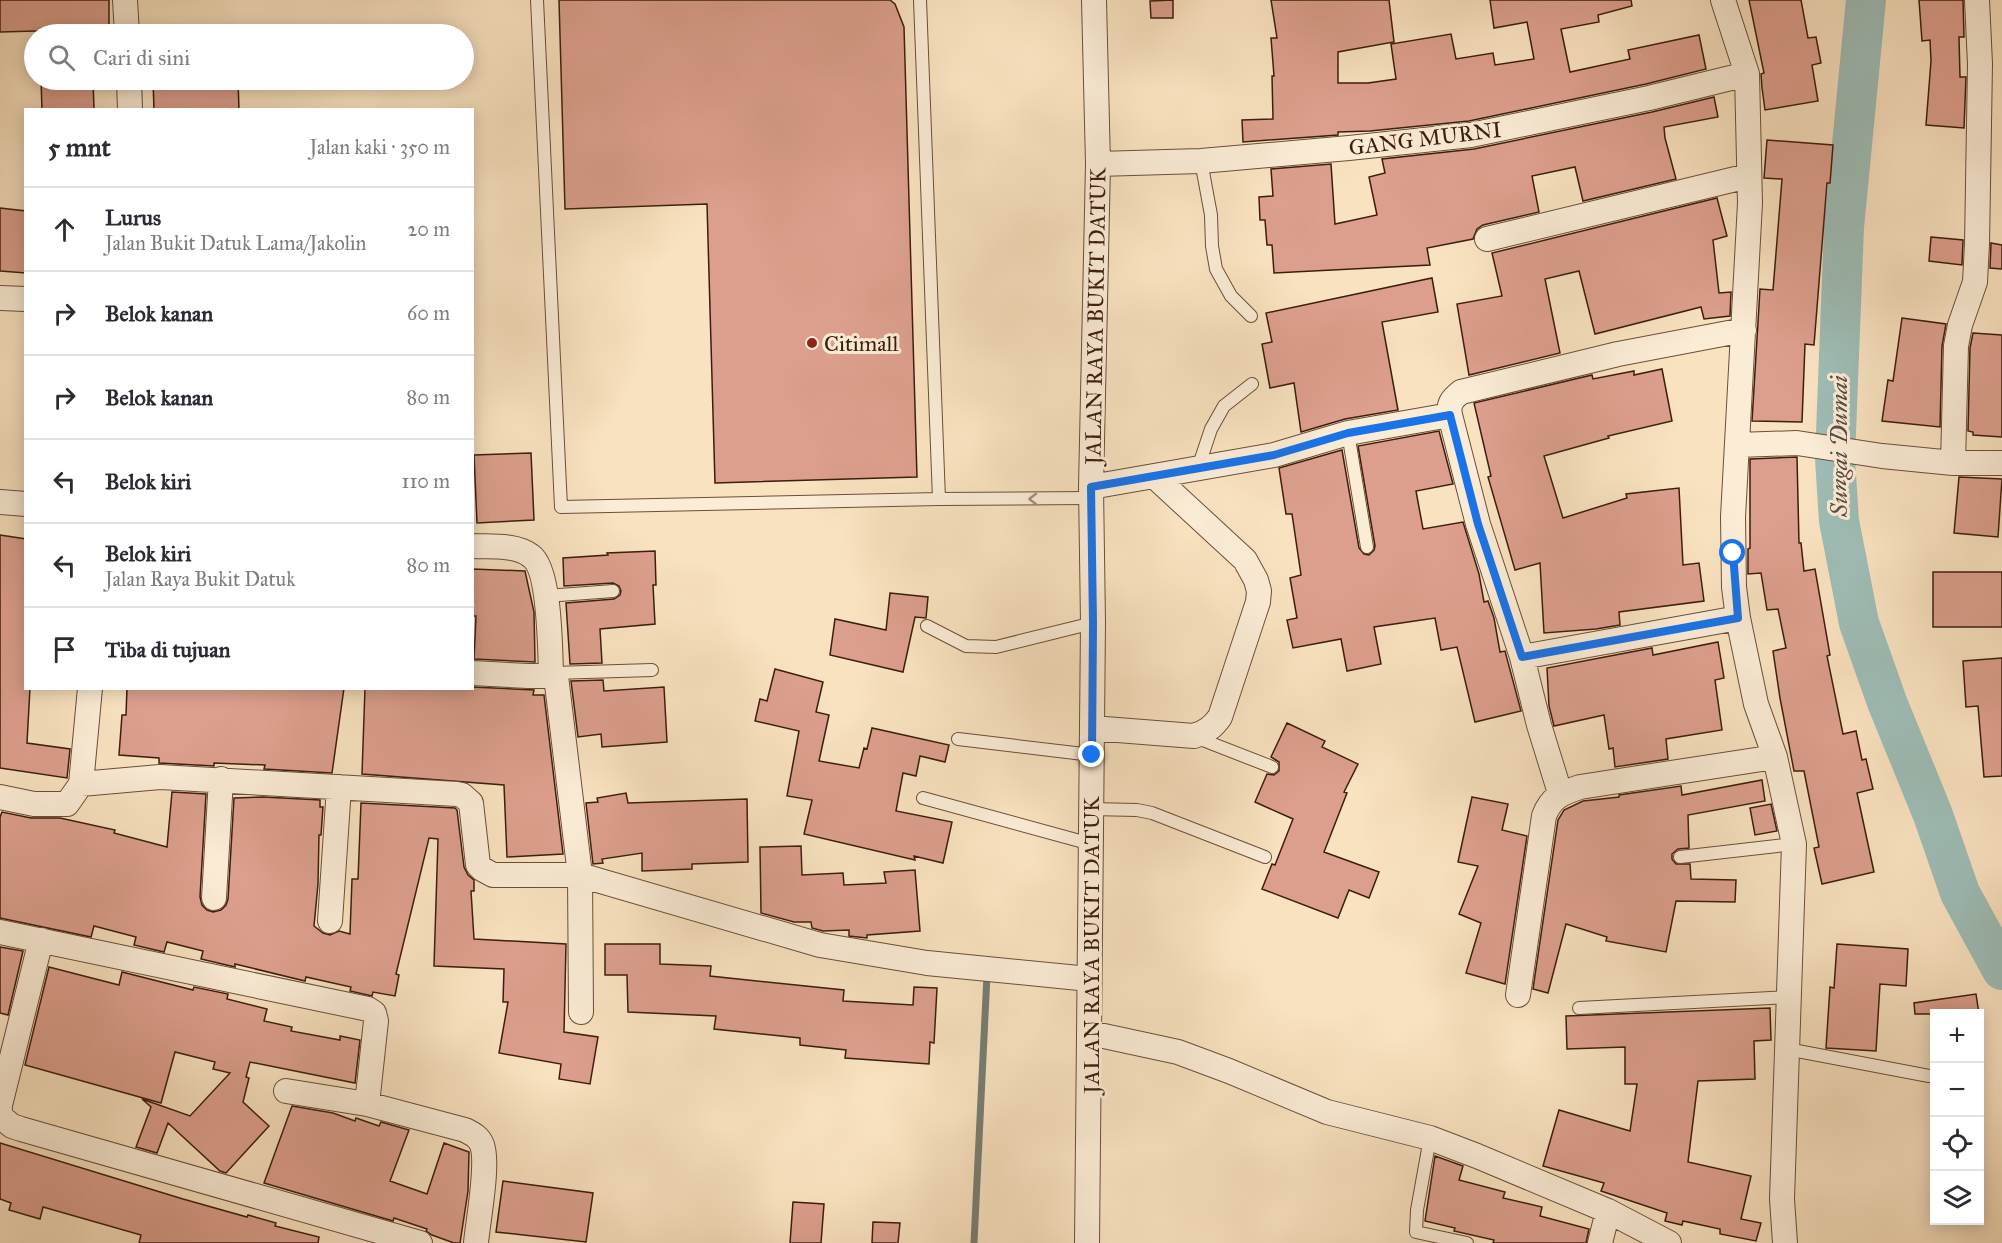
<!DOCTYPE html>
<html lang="id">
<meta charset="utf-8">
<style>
:root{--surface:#fff;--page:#f7f7f7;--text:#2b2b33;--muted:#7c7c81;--line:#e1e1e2}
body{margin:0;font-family:"IM FELL Great Primer",serif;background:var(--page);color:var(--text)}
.controls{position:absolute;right:18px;bottom:18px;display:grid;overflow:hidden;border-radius:0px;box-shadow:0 3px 15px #0003}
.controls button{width:54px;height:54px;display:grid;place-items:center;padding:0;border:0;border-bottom:2px solid var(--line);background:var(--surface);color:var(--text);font:30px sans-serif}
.stop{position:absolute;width:18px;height:18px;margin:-14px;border:4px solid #1a73e8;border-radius:50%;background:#fff}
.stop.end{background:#1a73e8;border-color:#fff;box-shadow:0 2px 6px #0008}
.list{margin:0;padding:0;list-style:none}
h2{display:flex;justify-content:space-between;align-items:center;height:78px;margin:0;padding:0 24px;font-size:26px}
h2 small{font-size:20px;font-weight:400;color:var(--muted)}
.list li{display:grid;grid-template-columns:39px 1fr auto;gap:18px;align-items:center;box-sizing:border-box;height:84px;padding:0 24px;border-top:2px solid var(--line)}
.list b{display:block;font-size:22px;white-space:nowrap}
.list p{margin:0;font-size:20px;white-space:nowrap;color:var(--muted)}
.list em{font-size:20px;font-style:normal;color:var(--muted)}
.icon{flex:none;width:33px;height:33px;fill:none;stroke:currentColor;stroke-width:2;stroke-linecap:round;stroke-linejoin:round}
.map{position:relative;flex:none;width:2002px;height:1243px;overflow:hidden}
.search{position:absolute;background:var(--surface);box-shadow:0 3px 15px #0003;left:24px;top:24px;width:450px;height:66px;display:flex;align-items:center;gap:15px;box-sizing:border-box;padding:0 21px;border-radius:33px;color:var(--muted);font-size:22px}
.panel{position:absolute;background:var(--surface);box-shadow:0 3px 15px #0003;left:24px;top:108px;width:450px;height:582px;border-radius:0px}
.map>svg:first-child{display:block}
</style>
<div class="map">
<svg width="2002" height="1243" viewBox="0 0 2002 1243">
<rect width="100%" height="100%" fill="#f9e2c0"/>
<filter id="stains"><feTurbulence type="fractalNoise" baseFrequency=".00333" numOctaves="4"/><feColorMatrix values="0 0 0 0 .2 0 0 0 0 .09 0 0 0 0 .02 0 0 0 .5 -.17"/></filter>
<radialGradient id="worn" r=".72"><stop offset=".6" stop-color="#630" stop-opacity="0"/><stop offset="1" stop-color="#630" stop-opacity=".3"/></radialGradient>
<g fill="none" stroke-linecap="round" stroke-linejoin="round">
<path stroke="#777d73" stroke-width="7" d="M974,1243l13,-268"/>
<path stroke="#9ebdb6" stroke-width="40" d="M1866,0l-22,227 -9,232 4,62 20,102 28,79 46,113 27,78 42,77"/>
</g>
<path fill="#dc9f8d" stroke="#3c1d0e" stroke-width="1.5" d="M0,0h109v29l-109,3z
M559,0h331l5,4 9,23 13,450 -202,6 -8,-279 -142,5z
M1173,0v18h-22l-1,-17z
M1271,0h118l5,42 -56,10v31h30l28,-4 -5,-35 60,-10 5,25 37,-6 2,12 39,-6 -7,-37 -33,6 -4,-28h141l1,6 -34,9 1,7 -38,7 9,43 60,-13 -2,-9 71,-15 7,34 -60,15 -177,37 -99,10 -32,1v3l-95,7 -1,-22 31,-1 -1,-43h2l-3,-38h6z
M1749,0h52l7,38 8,-1 5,26 -9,2 6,36 -53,9 -3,-22 -1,-14 3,-1z
M1919,0h44l1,37h-5l1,40h6l-2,51 -38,-3 5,-64 -1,-21 -8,1z
M41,80h52l1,29 -52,1z
M153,80h85l1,30h-85z
M1714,97l4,20 -54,10 1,11 11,41 -93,22 -8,-34 -43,9 7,36 -56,13 -6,4 -4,10 -46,9 3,17 -156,8 -2,-28h-5l-2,-25h-5l-1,-23 14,-1 -2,-27 60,-5 4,60 42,-9 -8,-38 16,-4 -3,-14 92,-10 178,-37z
M1767,140l66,5 -3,38h-3l-13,162 -9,-1 -3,78 -50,-1 8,-132 13,1 9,-111 -18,-1z
M1717,198l10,38 -14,4 6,53 12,-1 -1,24 -26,3 -3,-12 -106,27 -16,-63 -34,8 15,74 -91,22 -12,-71 45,-8 -10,-43z
M0,208l26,3v62l-26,-2z
M1931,237l32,3 -1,25 -33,-4z
M1991,243l11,2v24l-12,-1z
M1432,278l6,34 -56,10 16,88 -53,9 -44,13 -7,-49 -24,5 -8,-44 10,-2 -6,-29z
M1902,318l44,6 -4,22 -2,81 -58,-6 6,-41 5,1z
M1973,333l29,2v102l-29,-2v-3l-5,-1 2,-83z
M1662,369l10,52 -64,15 1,2 -65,18 19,62 64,-20 -1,-4 53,-6 4,77 16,-2 5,38 -85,11 1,13 -24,4 -52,4 -4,-70 -25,7 -27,-93 3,-1 -17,-73 118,-28 1,4 41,-8v4z
M1439,431l14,53 -37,7 7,38 40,-7 16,52 5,28 4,-1 6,17 6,34 5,-1 16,60 -46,11 -18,-75 -16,3 -6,-32 -61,9 7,37 -34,7 -6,-32 -48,9 -6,-28 10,-2 -7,-40 11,-3 -9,-61h-6l-7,-46 63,-18 17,98 5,6 5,1 5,-5 1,-4 -17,-100z
M531,453l3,67 -57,3 -3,-68z
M1797,457l2,86h2l3,28 11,-2 15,86 -3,1 16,78 13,-3 6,29 4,-1 7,30 -16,4 17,79 -52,12 -8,-36 5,-1 -15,-76h-10l-14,-73 -7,-47 13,-3 -8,-39 -11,1 -6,-37 -13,1v-25l2,-1v-89z
M1959,477l43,2 -4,58 -44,-4z
M0,535l26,4v149h4l-3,55 43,6 -3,29 -67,-10z
M655,551l1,34h-3l2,39 -55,5 2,34 -32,1 -4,-61 48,-4 6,-4 1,-4 -2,-5 -6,-3 -49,3 -1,-28 45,-3 -1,-2z
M472,569l53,2 9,41 1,50 -61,-3 2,-43h-4z
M1933,572h69v55h-69z
M890,593l38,4 -2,21 -11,-1 -12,55 -73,-17 5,-36 51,11z
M1718,642l6,36 -9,2 7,50 -56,9 2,20 -53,8 -2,-19 -4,1 -5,-34 -50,11 -5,-20 -2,-38 105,-20 1,7z
M2002,658v118l-18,1 -6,-71 -12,1 -3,-46z
M775,669l48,13 -7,30 13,3 -10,46 40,7 5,-20 3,1 5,-21 77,17 -4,17 -25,-6 -4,20 -13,-3 -7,38 56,11 -9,41 -29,-7 1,4 -111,-26 8,-34 -25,-4 12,-65 -44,-10 5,-22 7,2z
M603,680l1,11 60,-4 3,55 -65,5 -1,-13 -23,3 -7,-56z
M472,687l62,3 -1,5h11l19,159 -56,3 -3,-72 -142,-11 3,-86z
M127,688h217l-12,85 -68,-4 1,-4 -51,-2v3l-55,-3v-5l-40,-3 3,-40h4z
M1287,723l38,18 -3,6 36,17 -14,28 3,1 -23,59 55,20 -10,26 -20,-8 -11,28 -76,-29 10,-25 3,1 18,-46 -38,-17 12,-28 7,1 5,-4v-9l-8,-5z
M1762,780l3,21 -77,14 1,33 -11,1 -6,5v5l4,5h14l1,15 45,1 -1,22 -59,-1 -10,51 -60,-11 1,-4 -41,-13 -18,69 -15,-4 25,-169 6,-10 19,-9 36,-4v-2l62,-9 1,9z
M172,792l34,2 -6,103 2,8 5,5 6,2 8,-2 5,-5 2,-6 6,-101 29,-1 57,3v7h3l-2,28h-2l-1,49 -4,42 9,7 7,2 9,-4 11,3 2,-55h6l3,-76 94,5 2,2 7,57 4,8 6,5v11h-3l3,48 92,5 -2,88 34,5 -8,47 -31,-5 2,-15 -62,-11 9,-51h-5l1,-33 -70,-3 4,-127 -9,-1 -33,136 3,1 -4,21 -22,-4 -1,4 -22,-5 1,-4 -45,-10 -1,4 -70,-17v3l-34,-8 2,-8 -36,-9 -3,10 -30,-7 2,-8 -42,-11 -3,11 -91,-19v-101l2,-5 29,6h29l55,12 -1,3 53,14z
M626,793l2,10 119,-4 1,63 -56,2v5l-50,2v-18l-40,6 1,4 -10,1 -7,-61 12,-1 -1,-4z
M1472,797l36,7 -6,26 25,6 -22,148 -39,-11 15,-50 -22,-9 19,-48 -20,-4z
M1771,804l6,27 -22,4 -5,-27z
M801,846l1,29 41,-2 1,12 42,-2 -2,-11 31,-2 5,61 -53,4v3l-18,-2v-6l-26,1 -11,-3 -1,-6h-17l-33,-9 -1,-66z
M605,944h55v20l51,2 -1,10 134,14 -1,11 70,4 1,-18 23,1 -3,55 -4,-1 -1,22 -84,-6 1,-8 -46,-5v-7l-86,-9 2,-13 -88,-4 -1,-37h-22z
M1837,944l71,5 -2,37 -26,-2 -4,67 -50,-3 4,-61 4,1z
M0,947l23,4 -15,64 -8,-2z
M49,967l70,18 3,-13 71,18 1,-3 34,7 -1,5 40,10 -3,12 28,6 -1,4 49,9v-4l20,4 -5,43 -105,-21 -4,15 3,1 -6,24 26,24 -43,47 -6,-2 -52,-48 -11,30 -21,-6 15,-40 -9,-8 48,17 40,-43 -17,-4 2,-7 -40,-10 -14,51 -136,-38z
M1976,994l3,20h-64l-1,-11z
M1770,1008l1,32 -17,1 1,38 -57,2 -10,81 63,14 -10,43 20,4 -5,18 -36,-7v-5l-37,-8 -1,4 -17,-4 2,-8 -66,-22 3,-8 -61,-17 16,-56 71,21 7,-47h-12v-37l-58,2 -1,-33z
M292,1106l41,7 22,8 1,-3 23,8 2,-4 28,8 -19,51 37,13 17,-51 25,9 -1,39 -8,52h-6l-22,-8 -6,-4 1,-2 -33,-11 -1,3 -129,-38z
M0,1143l183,56 64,18 1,-2 28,8 -1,3 44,11 -1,6h-179l2,-8 -98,-28 -3,12 -31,-9 2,-7 -11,-4z
M1435,1156l28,10 -4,14 46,12 -2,6 39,9 -2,9 49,13 -3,14h-93l1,-3 -40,-9 1,-3 -30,-7z
M503,1181l90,12 -7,49 -90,-10z
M793,1202l31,2 -3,39h-31z
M873,1222l27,1 -2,20h-26z"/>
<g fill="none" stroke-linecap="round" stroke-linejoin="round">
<g stroke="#6b4e3a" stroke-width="14">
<path id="service" d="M537,0l24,507 378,-8 152,-1
M920,0l19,499
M1201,161l10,54 1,31 4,23 15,27 20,20
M1348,433l19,114
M1198,468l13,-39 13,-23 28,-22
M546,596l67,-5
M927,626l39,20 30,1 97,-24
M553,673l99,-3
M1195,737l77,30
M958,739l134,16
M923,798l168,46
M1091,809l46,1 15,3 113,44
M1680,857l114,-13
M1579,1008l209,-11
M1787,1049l142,27
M1430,1138l-13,72 -1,22 51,11"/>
</g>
<g stroke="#6b4e3a" stroke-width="26">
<path id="minor" d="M125,0l2,34
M1723,0l24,74 3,129 -17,314 1,70 4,31 18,86 19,53 19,87 -12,355 3,44
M129,80l1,30
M1098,164l103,-3 148,-13 122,-13 178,-37 98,-24
M1487,239l261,-63
M0,298l26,1
M1737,445l60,-2 85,13 71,7h49
M1953,463l3,-117 4,-21 15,-43 2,-38 3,-180 -3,-64
M1091,487l183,-32 74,-22 102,-18
M0,502l26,2
M472,546c19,1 43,-2 59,10 19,13 19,93 20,117l5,3 24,199 1,137
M1522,657l216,-39
M472,673l56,3h28
M1092,728l102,8c12,-4 19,-9 26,-19l38,-115 1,-11 -3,-11 -11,-20 -91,-84
M81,784l9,-96
M1560,793l-21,-68 -17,-68 -44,-133 -28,-109c-2,-11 2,-16 11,-23l157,-38 126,-24
M0,797l34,7h33l14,-20 79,-7 297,17 5,1 9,8 7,62 4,4 11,6h87l240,70 107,18 162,16
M214,898l7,-119
M330,921l9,-134
M0,932l368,77 6,4 2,8 -9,83
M1518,995l26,-179c7,-19 18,-23 36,-29l195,-30
M1090,1033l88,19 51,19 98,41 103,26 47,18 131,55 61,32
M286,1091l81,13 98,26c8,4 14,7 17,15 7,19 -4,75 -6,98
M0,1105l41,-165
M0,1110l1,7 11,9 9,3 399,114
M1087,1243l6,-620 -2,-136 7,-323 -4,-164
M1600,1243l8,-32"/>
</g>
<use href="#service" stroke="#fbecd6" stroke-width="12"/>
<use href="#minor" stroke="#fbecd6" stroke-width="24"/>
</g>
<defs><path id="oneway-chevron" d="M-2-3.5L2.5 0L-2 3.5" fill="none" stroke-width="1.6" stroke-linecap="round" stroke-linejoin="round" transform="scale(1.5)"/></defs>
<use stroke="#a58f7c" href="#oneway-chevron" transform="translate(1033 499) rotate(180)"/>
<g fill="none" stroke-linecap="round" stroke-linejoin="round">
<path stroke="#1a73e8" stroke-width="8" d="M1092,755l1,-132 -2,-136 183,-32 74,-22 102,-18 28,109 44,133 216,-39 -5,-65"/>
</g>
<circle fill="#8f2418" stroke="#fbecd6" stroke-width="2" cx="812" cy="343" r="6"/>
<g text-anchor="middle" stroke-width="6" stroke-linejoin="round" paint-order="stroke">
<g font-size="22" fill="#3c1d0e" stroke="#fbecd6">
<text transform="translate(1425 138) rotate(-7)" y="8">GANG MURNI</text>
<text transform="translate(1095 316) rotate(-89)" y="8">JALAN RAYA BUKIT DATUK</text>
<text transform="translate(1091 945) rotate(-90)" y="8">JALAN RAYA BUKIT DATUK</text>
</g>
<g font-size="22" fill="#3c1d0e" stroke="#fbecd6" text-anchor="start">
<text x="824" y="351">Citimall</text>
</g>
<g font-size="24" font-style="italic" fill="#594d40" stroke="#fbecd6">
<text transform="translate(1839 446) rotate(-90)" y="8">Sungai Dumai</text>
</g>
</g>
<rect width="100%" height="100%" filter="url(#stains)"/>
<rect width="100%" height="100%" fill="url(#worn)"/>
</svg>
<div class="controls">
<button>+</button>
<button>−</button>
<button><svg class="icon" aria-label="locate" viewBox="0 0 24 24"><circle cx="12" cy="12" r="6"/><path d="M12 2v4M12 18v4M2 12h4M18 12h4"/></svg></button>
<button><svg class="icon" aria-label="layers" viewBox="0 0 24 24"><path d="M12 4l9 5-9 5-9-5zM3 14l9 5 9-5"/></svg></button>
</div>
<div class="stop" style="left:1733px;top:553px"></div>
<div class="stop end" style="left:1092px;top:755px"></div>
<div class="search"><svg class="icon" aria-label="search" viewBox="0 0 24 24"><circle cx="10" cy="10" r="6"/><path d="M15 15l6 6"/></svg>Cari di sini</div>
<section class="panel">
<h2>5 mnt<small>Jalan kaki · 350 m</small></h2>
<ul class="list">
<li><svg class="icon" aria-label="ahead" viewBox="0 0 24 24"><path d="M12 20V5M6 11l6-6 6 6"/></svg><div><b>Lurus</b><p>Jalan Bukit Datuk Lama/Jakolin</p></div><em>20 m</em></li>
<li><svg class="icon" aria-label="right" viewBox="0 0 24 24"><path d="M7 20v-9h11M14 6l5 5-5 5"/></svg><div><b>Belok kanan</b></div><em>60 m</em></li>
<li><svg class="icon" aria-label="right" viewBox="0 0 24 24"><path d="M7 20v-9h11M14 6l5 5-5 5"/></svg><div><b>Belok kanan</b></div><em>80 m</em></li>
<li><svg class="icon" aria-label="left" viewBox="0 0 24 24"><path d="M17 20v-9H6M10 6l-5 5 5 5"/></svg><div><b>Belok kiri</b></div><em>110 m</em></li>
<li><svg class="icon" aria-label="left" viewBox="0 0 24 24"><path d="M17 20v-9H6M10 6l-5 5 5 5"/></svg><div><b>Belok kiri</b><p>Jalan Raya Bukit Datuk</p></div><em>80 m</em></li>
<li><svg class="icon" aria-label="arrive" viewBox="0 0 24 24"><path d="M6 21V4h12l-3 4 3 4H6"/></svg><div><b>Tiba di tujuan</b></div></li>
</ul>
</section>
</div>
